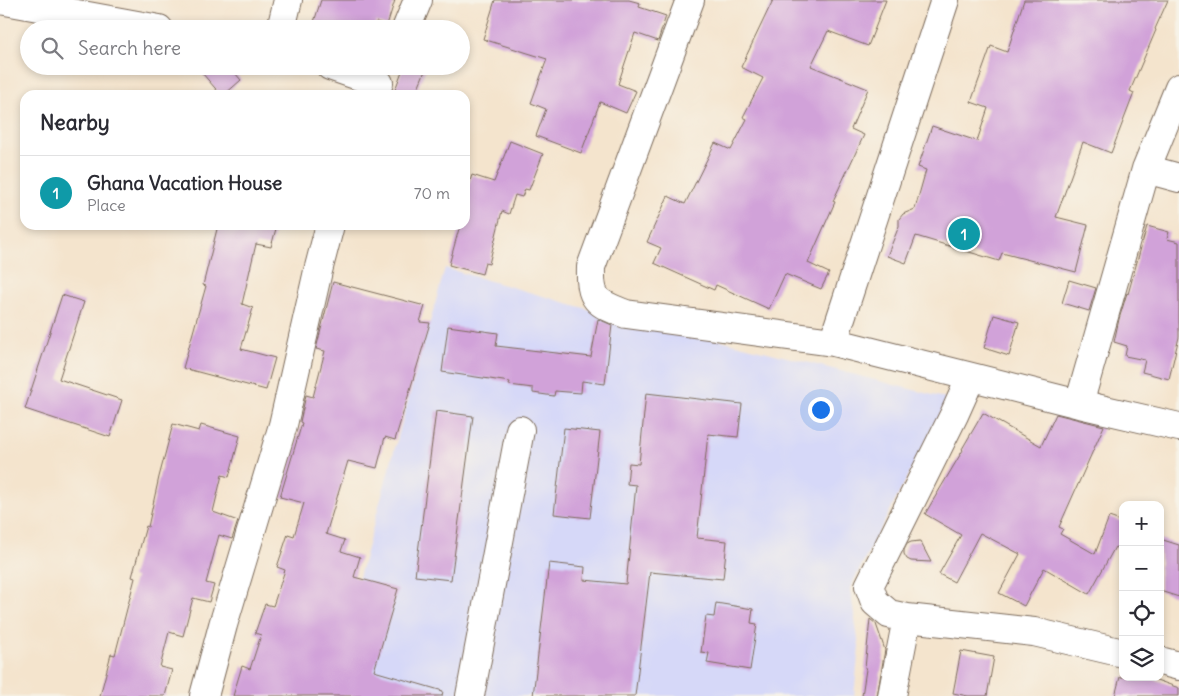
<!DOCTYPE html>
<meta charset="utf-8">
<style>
:root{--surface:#fff;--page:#f2f2f3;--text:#2b2b33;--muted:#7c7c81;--line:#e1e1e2;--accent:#c8321e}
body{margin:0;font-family:Delius,sans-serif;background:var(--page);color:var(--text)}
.controls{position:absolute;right:15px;bottom:15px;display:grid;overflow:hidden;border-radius:10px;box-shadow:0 2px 8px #0003}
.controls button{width:45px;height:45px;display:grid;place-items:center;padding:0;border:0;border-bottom:1px solid var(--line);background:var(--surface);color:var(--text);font:25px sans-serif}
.you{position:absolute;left:820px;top:409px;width:18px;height:18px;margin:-12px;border:4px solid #fff;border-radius:50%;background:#1a73e8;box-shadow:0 0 0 8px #1a73e833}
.badge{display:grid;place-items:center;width:32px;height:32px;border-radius:50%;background:var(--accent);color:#fff;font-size:16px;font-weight:700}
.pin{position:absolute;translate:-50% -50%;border:2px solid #fff;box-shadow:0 1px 5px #0006}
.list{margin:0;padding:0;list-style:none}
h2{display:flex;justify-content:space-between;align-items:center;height:65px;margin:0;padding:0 20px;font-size:21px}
h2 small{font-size:16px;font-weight:400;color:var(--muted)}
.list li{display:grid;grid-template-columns:32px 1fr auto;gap:15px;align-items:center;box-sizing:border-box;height:75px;padding:0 20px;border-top:1px solid var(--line)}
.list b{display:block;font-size:19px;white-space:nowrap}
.list p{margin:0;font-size:16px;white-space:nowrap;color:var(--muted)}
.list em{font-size:16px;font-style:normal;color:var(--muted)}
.icon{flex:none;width:28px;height:28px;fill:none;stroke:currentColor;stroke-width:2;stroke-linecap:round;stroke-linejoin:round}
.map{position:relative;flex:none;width:1179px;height:696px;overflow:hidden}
.search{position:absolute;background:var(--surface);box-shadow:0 2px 8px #0003;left:20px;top:20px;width:450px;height:55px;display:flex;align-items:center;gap:12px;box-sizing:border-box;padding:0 18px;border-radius:28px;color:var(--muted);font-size:19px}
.panel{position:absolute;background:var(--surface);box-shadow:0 2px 8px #0003;left:20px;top:90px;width:450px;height:140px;border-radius:15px}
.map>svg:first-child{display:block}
</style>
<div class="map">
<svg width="1179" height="696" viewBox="0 0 1179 696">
<rect width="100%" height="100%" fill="#f7f3e8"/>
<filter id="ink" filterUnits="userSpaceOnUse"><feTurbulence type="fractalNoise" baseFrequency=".02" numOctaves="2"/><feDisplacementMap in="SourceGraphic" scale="10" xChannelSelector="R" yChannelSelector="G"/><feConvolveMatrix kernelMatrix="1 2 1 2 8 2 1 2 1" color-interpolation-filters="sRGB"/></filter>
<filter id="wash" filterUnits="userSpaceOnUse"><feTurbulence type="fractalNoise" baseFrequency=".0096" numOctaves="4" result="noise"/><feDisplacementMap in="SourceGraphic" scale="20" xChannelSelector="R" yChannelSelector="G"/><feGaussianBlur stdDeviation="1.12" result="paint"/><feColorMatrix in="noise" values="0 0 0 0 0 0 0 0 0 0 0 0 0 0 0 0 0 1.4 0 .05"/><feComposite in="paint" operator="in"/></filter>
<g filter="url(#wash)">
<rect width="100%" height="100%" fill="#f4e4cd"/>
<path fill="#d6d8f8" d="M445,268l160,46 77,16 266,69 -98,189 9,58 -5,50h-528z"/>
<g id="blocks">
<path fill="#d1a2d9" d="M321,0h74l-8,25 -11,-3 -3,7h-38l-21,-7z
M495,0h134l11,3 -1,4 27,9 -8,25 -23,-8 -17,51 18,7 -10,22 -26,-11 -19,51 -45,-17 10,-27 -15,-6 16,-44 -64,-20z
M773,0h113l-18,46 -40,-15 -17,35 57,23 -17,40 13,6 -31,66 2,1 -27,61 21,10 -8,16 -36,-15 -16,35 -53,-24 -2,5 -60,-27 7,-15 -14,-6 21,-46 17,8 30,-61 16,7 16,-31 -4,-2 20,-39 -22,-11z
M1024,0h144l-13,29 1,1 -26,61 4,2 -23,60 -28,-11 -27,75 32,8 -12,47 -74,-19 -3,8 -83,-25 -10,27 -19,-7 12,-30v-7l4,-5 12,-5 11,-39 -8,-3 14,-41 45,15 11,-33 -17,-6 20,-56 16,6z
M196,66h33l12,14 -17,15h-3z
M404,66h23l-12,29h-22z
M510,141l33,13 -14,36 -4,-1 -3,8 -7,-2 -6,19 -7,-3 -13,53 -4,-1 -3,11 -33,-9 11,-40h5v-29l7,-21 22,7z
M218,225h59l-6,22 -15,-3 -14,60 11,4 -12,41 34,9 -9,32 -83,-22 23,-82 -3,-1z
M1147,226l22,6 -2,7 12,3v95l-10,42 -27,-7 3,-12 -20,-4 2,-10 -13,-4 5,-23 8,-26 1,1z
M1069,280l27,8 -7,23 -27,-8z
M333,282l92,24 -5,16 10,1 -35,117 -10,-3 -8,31 -29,-7 -22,73 19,6 -4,11 19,6 -6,20 44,12 -24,82 69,20 -1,5h-209l9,-30 8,3 11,-34 -6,-2 10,-29 8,2 12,-36 -8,-3 11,-33 6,2 10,-33 -24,-6 22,-74 -2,-1 6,-27 7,2 12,-46 -9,-2z
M62,295l22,7 -25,77 63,21 -12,37 -85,-28z
M994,315l25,7 -10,34 -25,-8z
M598,319l14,6 -7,59 -23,-3 -1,12 -26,-2 -1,5 -21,-3v-5l-24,-3 1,-3 -68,-10 6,-46 50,7 -2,13 95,11z
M646,393l96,11 -4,33 -30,-3 -11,104 30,3 -4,38 -73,-7 -15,124h-102l16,-133 36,4 -1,13 42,4 10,-99 -9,-1 2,-21 10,1z
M436,411l37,5 -22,164 -36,-4z
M983,413l58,33 15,-32 48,12 -45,101 4,2 -3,5 35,20 14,-37 14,5v28l-8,-3 -26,47 -45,-26 -20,38 -25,-13 21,-39 -40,-21 -26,49 -15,-8 22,-39 -36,-21 38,-64 -1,-1z
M173,424l26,7 2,-6 39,11 -11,41 -7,-2 -9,37 25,9 -6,18 -13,-4 -13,48 8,2 -5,17 -16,-4 -10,38 -14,-4 -9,35 12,3 -7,26h-65l11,-42 4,1 20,-77 -3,-1 14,-51 2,1 11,-50z
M564,428l36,4 -10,86 -36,-4z
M1160,539l19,6v52l-19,-6z
M920,541l11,21 -20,-1 -4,-2 -3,-5v-4l3,-6 4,-2z
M716,603l37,6 -2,14 6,1 -7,46 -43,-7 2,-10 -8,-1 5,-36 8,1z
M870,619l6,5 9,26 -8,46h-15l4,-27 -1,-1z
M961,651l33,6 -7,39h-19l-15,-3z
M1120,677h28l31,11v8h-64z"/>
</g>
</g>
<g filter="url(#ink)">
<use href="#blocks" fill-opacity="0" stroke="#7c6b5b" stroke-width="1"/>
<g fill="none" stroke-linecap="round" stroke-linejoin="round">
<g stroke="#7c6b5b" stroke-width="30">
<path id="minor" d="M0,0l159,29
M690,0l-99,267c-1,33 5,36 35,47l207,28 246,62 100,23
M281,29l7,-29
M406,29l12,-29
M330,66l49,17
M1146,169l33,9
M833,342l112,-342
M971,377l-17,38 -85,171 6,16 14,12 18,4 127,14 89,21
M1079,404l67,-235 33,-81
M1160,661l19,5
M204,696l19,-71 60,-200 35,-154 12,-46
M470,696l50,-266
M892,696l15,-78"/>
</g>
<use href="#minor" stroke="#fff" stroke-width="28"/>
</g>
</g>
</svg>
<div class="controls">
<button>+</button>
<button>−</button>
<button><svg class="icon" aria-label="locate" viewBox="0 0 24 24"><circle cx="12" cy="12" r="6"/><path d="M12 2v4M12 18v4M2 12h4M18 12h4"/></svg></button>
<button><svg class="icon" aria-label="layers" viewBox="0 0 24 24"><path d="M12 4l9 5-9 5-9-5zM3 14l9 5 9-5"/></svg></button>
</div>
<div class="you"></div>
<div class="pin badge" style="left:964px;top:234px;background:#0f9aa8">1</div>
<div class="search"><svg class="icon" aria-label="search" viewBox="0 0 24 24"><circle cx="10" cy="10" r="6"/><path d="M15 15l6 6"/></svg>Search here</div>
<section class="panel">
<h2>Nearby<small></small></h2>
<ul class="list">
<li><span class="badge" style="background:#0f9aa8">1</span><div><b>Ghana Vacation House</b><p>Place</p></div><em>70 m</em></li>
</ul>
</section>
</div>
